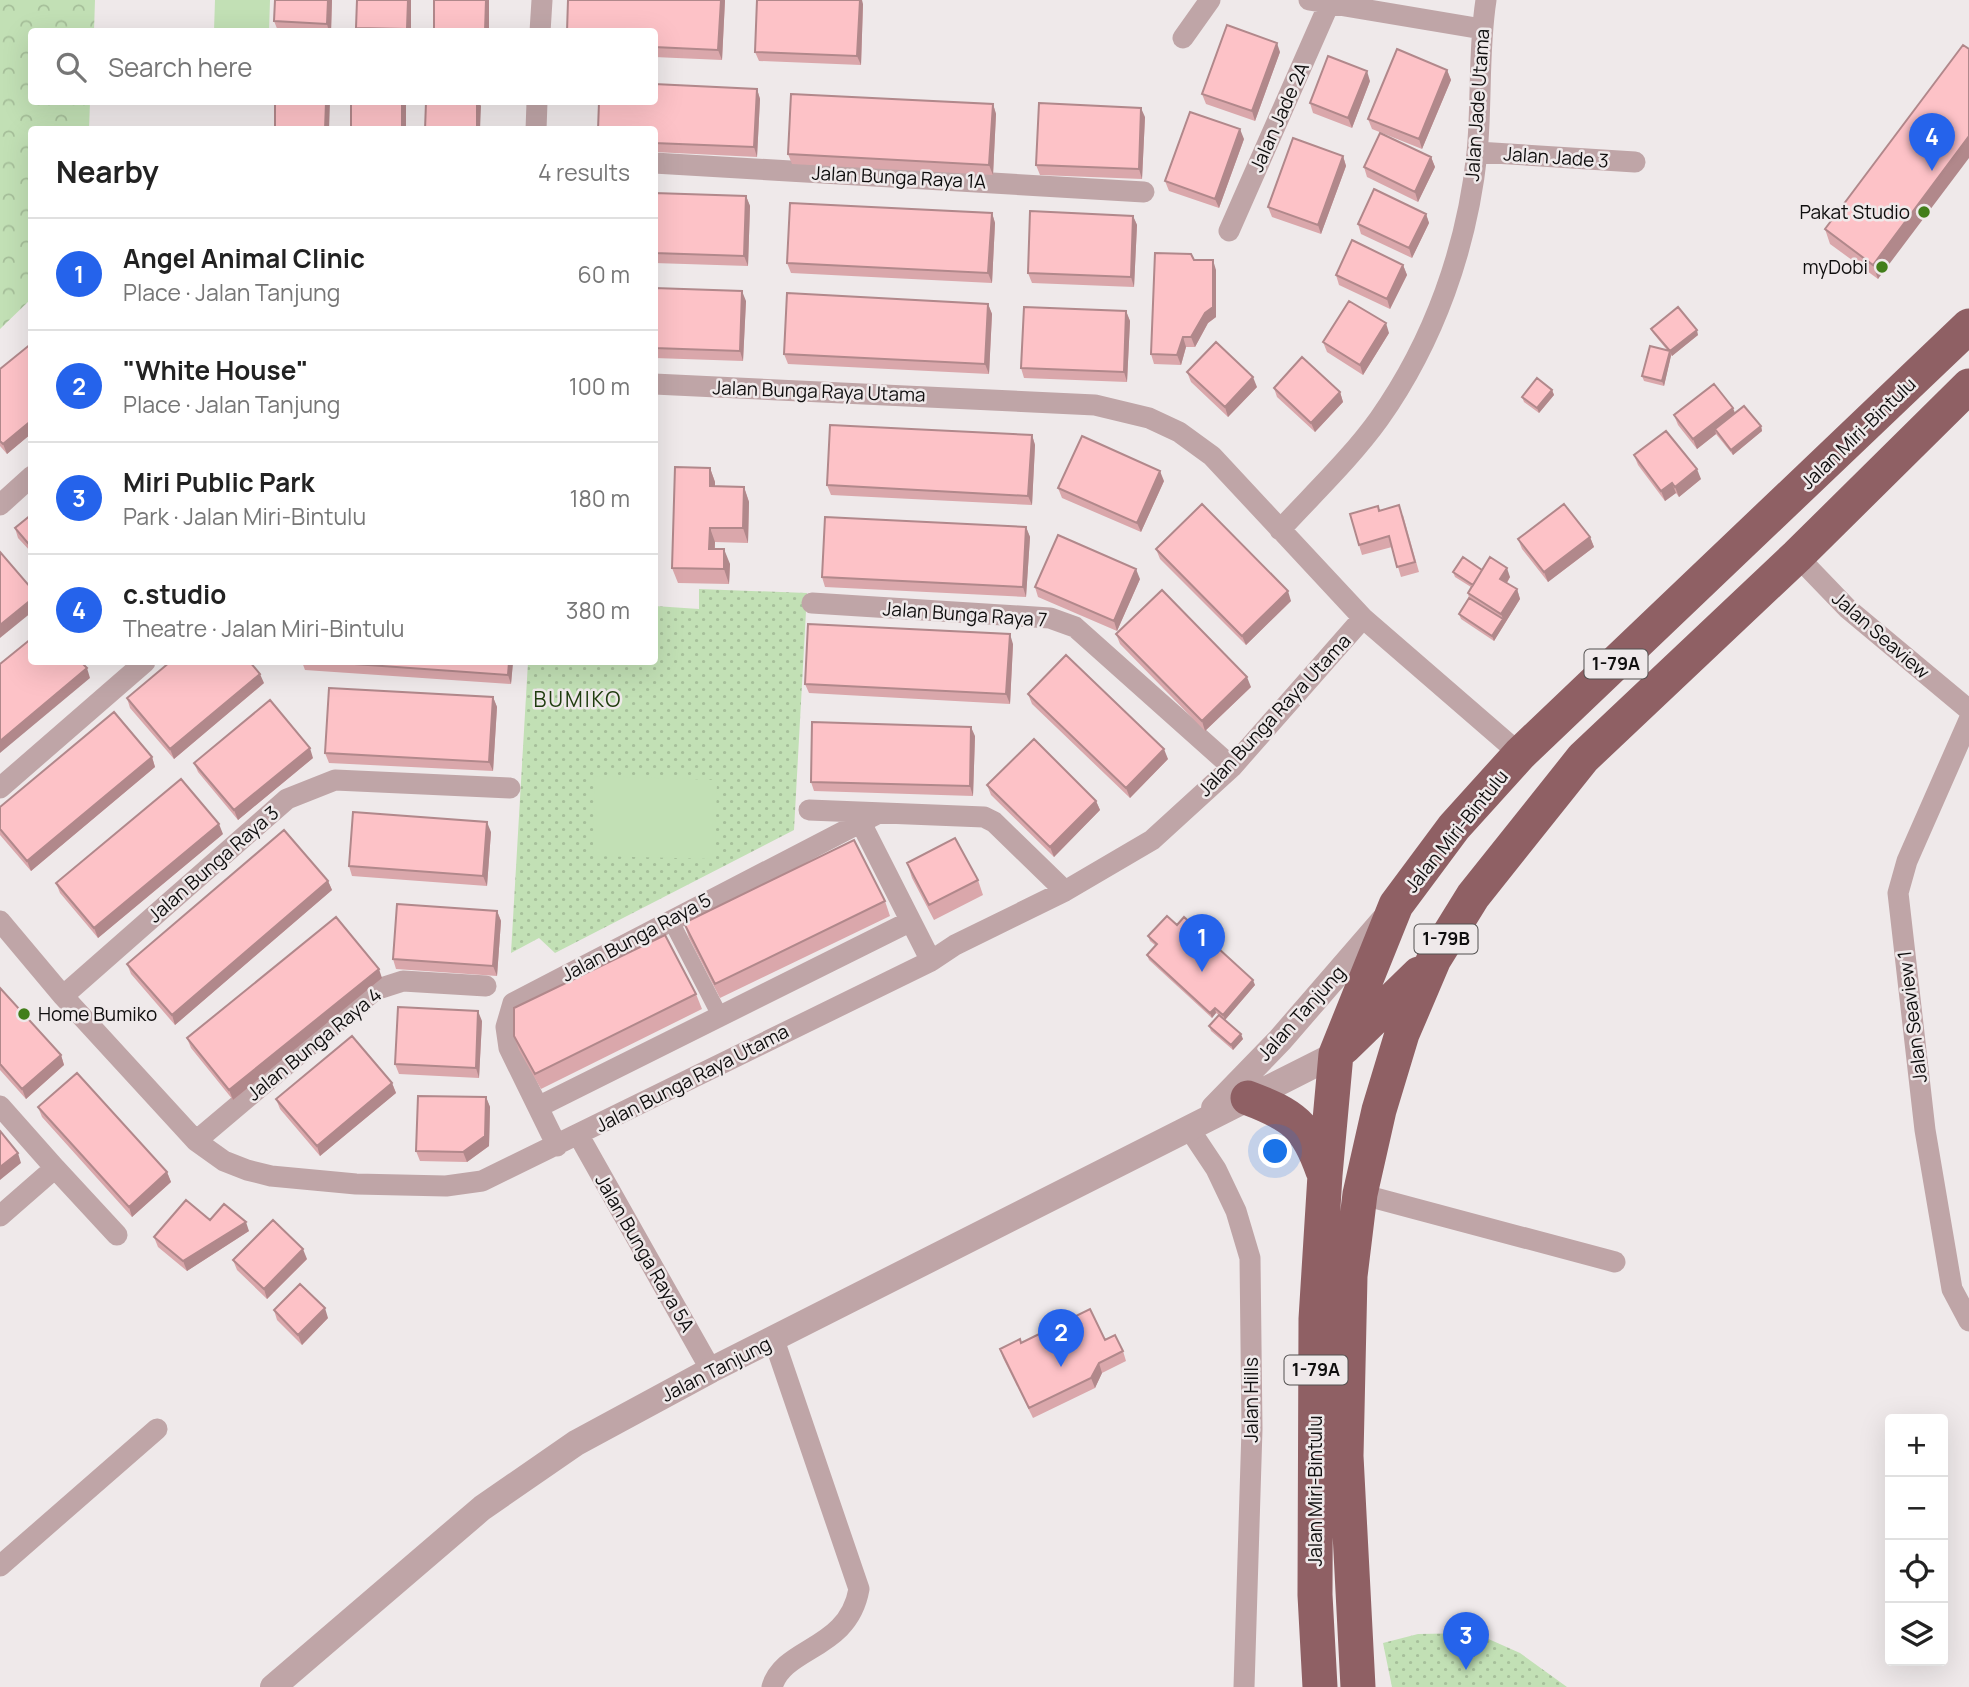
<!DOCTYPE html>
<meta charset="utf-8">
<style>
:root{--surface:#fff;--page:#f2f2f2;--text:#222;--muted:#767676;--line:#e0e0e0;--accent:#2563eb}
body{margin:0;font-family:Manrope,sans-serif;background:var(--page);color:var(--text)}
.controls{position:absolute;right:21px;bottom:21px;display:grid;overflow:hidden;border-radius:7px;box-shadow:0 7px 28px #0002}
.controls button{width:63px;height:63px;display:grid;place-items:center;padding:0;border:0;border-bottom:2px solid var(--line);background:var(--surface);color:var(--text);font:35px sans-serif}
.you{position:absolute;left:1276px;top:1152px;width:24px;height:24px;margin:-18px;border:5px solid #fff;border-radius:50%;background:#1a73e8;box-shadow:0 0 0 10px #1a73e833}
.badge{display:grid;place-items:center;width:46px;height:46px;border-radius:50%;background:var(--accent);color:#fff;font-size:23px;font-weight:700}
.pin{position:absolute;translate:-50% -58px;filter:drop-shadow(0 2px 4px #0008)}
.pin::after{content:'';position:absolute;top:37px;width:24px;height:21px;background:inherit;clip-path:polygon(0 0,100% 0,50% 100%)}
.list{margin:0;padding:0;list-style:none}
h2{display:flex;justify-content:space-between;align-items:center;height:91px;margin:0;padding:0 28px;font-size:30px}
h2 small{font-size:23px;font-weight:400;color:var(--muted)}
.list li{display:grid;grid-template-columns:46px 1fr auto;gap:21px;align-items:center;box-sizing:border-box;height:112px;padding:0 28px;border-top:2px solid var(--line)}
.list b{display:block;font-size:26px;white-space:nowrap}
.list p{margin:0;font-size:23px;white-space:nowrap;color:var(--muted)}
.list em{font-size:23px;font-style:normal;color:var(--muted)}
.icon{flex:none;width:38px;height:38px;fill:none;stroke:currentColor;stroke-width:2;stroke-linecap:round;stroke-linejoin:round}
.map{position:relative;flex:none;width:1969px;height:1687px;overflow:hidden}
.search{position:absolute;background:var(--surface);box-shadow:0 7px 28px #0002;left:28px;top:28px;width:630px;height:77px;display:flex;align-items:center;gap:18px;box-sizing:border-box;padding:0 24px;border-radius:7px;color:var(--muted);font-size:26px}
.panel{position:absolute;background:var(--surface);box-shadow:0 7px 28px #0002;left:28px;top:126px;width:630px;height:539px;border-radius:7px}
.map>svg:first-child{display:block}
</style>
<div class="map">
<svg width="1969" height="1687" viewBox="0 0 1969 1687">
<defs>
<pattern id="grass-dots" width="8" height="8" patternUnits="userSpaceOnUse" patternTransform="scale(1.75)"><rect width="8" height="8" fill="#c2e0b5"/><path d="M2 2h.1M6 6h.1" fill="none" stroke="#a6bf9a" stroke-width="1.8" stroke-linecap="round"/></pattern>
<pattern id="forest-crowns" width="20" height="18" patternUnits="userSpaceOnUse" patternTransform="scale(1.75)"><rect width="20" height="18" fill="#c2e0b5"/><path d="M2 6a3 3 0 1 1 6 0M12 15a3 3 0 1 1 6 0" fill="none" stroke="#a6bf9a"/></pattern>
</defs>
<rect width="100%" height="100%" fill="#efe9ea"/>
<path fill="url(#grass-dots)" d="M699,589l108,4 -13,237 -239,123 -16,-15 -28,15 17,-291h126l1,-56 44,3z
M1475,1633l45,20 47,34h-175l-9,-44 35,-9z"/>
<path fill="url(#forest-crowns)" d="M0,0h95l-1,31 -62,1v70h58l-1,27 -57,1 -1,169 -31,30z"/>
<path fill="#c2e0b5" d="M215,0h55l-1,31h-55z
M595,776l122,4 -2,79 -122,-3z"/>
<g fill="none" stroke-linecap="round" stroke-linejoin="round">
<path stroke="#bfa5a7" stroke-width="16" d="M670,919l50,97"/>
<path stroke="#bfa5a7" stroke-width="21" d="M1309,0l173,29
M540,32l2,-32
M1183,38l27,-38
M536,130l1,-28
M1477,152l158,10
M654,163l490,29
M1229,231l100,-227
M654,384l441,21 54,13 30,14 33,24 151,162 157,136
M0,505l32,-29
M1280,530c33,-36 71,-72 99,-111 55,-78 88,-171 98,-266 5,-51 1,-102 9,-153
M1797,556l51,53 121,101
M812,603l238,15 25,9 157,140
M1969,720l-62,141 -9,32 27,237 27,159 17,32
M0,788l145,-126
M809,810l175,7 10,5 71,69
M860,821l71,140
M0,921l63,75 133,145 28,20 23,9 24,6 85,8 90,2 36,-5 449,-220 24,-16 110,-54 87,-51 80,-73 131,-149
M63,996l224,-197 48,-19 175,8
M0,1106l55,62 -55,48
M540,1106l369,-184
M1188,1127l28,42 20,42 14,47 2,171 -8,258
M579,1136l132,234
M196,1141l179,-151 28,-9 83,5
M557,1146l-48,-98 -3,-21 7,-24 366,-190
M55,1168l62,67
M1360,1194l255,68
M0,1566l157,-137
M772,1687c12,-41 76,-36 87,-98l-85,-249"/>
<path stroke="#bfa5a7" stroke-width="26" d="M1214,1108l66,-68 103,-119
M273,1687l209,-179 94,-65 135,-73 625,-316"/>
<path stroke="#8f6064" stroke-width="35" d="M1344,1047l75,-73
M1248,1098c45,17 59,27 75,73
M1320,1687l-5,-92 1,-276 9,-144 11,-121 60,-149 58,-78 66,-73 449,-428
M1358,1687l-12,-231 4,-180 10,-82 19,-84 23,-76 32,-75 39,-63 110,-138 214,-202 172,-170"/>
</g>
<path fill="#daa7ab" d="M275,0h57l-1,32 -53,-1 -4,-10z
M411,0v32h-54l-1,-4z
M725,0l-3,60 -68,-3v-25z
M863,4l-2,61 -102,-4 -4,-9z
M1963,45l-85,234 -48,-35 -5,-15z
M1280,52l-25,69 -49,-17 -4,-10z
M1447,70l4,10 -29,69 -50,-20 -4,-10z
M1370,81l-18,47 -39,-15 -3,-10z
M757,89l3,10 -3,58 -103,-5v-22z
M993,104l3,10 -3,61 -201,-11 -4,-10z
M1145,117l-3,62 -102,-4 -4,-10z
M1244,139l-25,69 -50,-17 -4,-10z
M1343,156l3,10 -25,68 -49,-17 -4,-10z
M1431,157l4,10 -17,35 -51,-25 -3,-10z
M654,193l92,3 4,10 -2,60 -94,-3z
M992,213l3,10 -3,60 -201,-10 -4,-10z
M1426,214l3,9 -17,35 -51,-24 -3,-10z
M1133,216l4,9 -3,62 -102,-4 -4,-10z
M1194,260l22,10v47l-8,6 -13,24h-9l-5,18 -27,-1 -3,-10z
M1403,265l4,10 -17,34 -51,-24 -3,-10z
M654,288l92,13 -3,60 -89,-3z
M988,304l4,10 -3,60 -201,-10 -4,-10z
M1126,311l4,10 -3,61 -103,-4 -3,-10z
M1651,329l47,6 -26,21 -1,-1 -7,31 -20,-5 -2,-5 25,-26 -14,-17z
M1389,333l-26,42 -36,-23 -4,-10z
M32,343v90l-25,21 -7,-8v-77z
M1187,372l70,15 -29,30 -37,-35z
M1274,388l66,4 3,10 -28,30 -38,-35z
M1552,390l2,5 -15,18 -15,-11 -2,-5z
M1735,413l26,13 1,5 -29,24 -17,-21 -19,15 -19,-24 -4,-10z
M1032,435l3,10 -3,60 -201,-10 -4,-10z
M1634,455l67,24 -22,18 -3,-4 -11,8 -27,-36z
M710,468l5,14v4l29,1 5,15 -1,41 -33,-1v7l15,15 -1,20 -51,-1 -6,-15z
M1164,481l-23,51 -79,-34 -4,-10z
M32,514v39l-14,-15 -3,-10z
M1403,515l16,57 -18,5 -9,-30 -30,8 -3,-10z
M1026,527l4,10 -4,60 -201,-10 -3,-10z
M1590,537l4,10 -46,35 -26,-33 -4,-10z
M1156,549l135,52 -45,44 -86,-86z
M1482,570l28,7 -3,6 10,6 3,10 -26,42 -33,-22 -2,-5 10,-16 -1,-5 3,-6 -16,-10 -2,-5z
M1140,579l-23,52 -79,-34 -3,-10z
M1116,634l135,53 -46,44 -85,-87z
M1013,644l-3,60 -201,-11 -4,-9z
M302,662h211l-2,22 -206,-14z
M264,683l-90,76 -44,-51 -3,-10z
M1028,694l140,65 -38,39 -98,-94z
M493,697l4,10 -4,64 -164,-8 -4,-10z
M975,736l-2,60 -159,-5 -3,-9z
M152,757l3,10 -124,104 -31,-36v-28z
M313,758l-75,62 -40,-48 -4,-9z
M987,785l109,16 4,9 -46,47 -63,-62z
M491,832l-4,54 -135,-10 -3,-10z
M223,834l-125,104 -38,-45 -4,-10z
M907,863l71,17 5,15 -49,25 -22,-42z
M328,881l4,9 -157,135 -44,-51 -4,-10z
M885,901l5,15 -170,82 -31,-60 -5,-15z
M497,911l4,10 -4,55 -101,-7 -3,-10z
M1177,925l78,60 -30,35 18,19 -10,11 -22,-19 -2,-5 10,-11 -3,-2 -4,5 -63,-58 -2,-5 9,-9 -6,-5 -2,-5z
M382,978l-149,122 -42,-52 -4,-10z
M0,988l61,67 3,10 -38,34 -26,-29z
M696,994l6,15 -161,80 -22,-39 -5,-14z
M482,1021l-3,57 -80,-4 -4,-10z
M392,1083l4,10 -76,63 -40,-47 -4,-10z
M486,1097l4,10 -1,39 -22,16 -47,-1 -4,-10z
M38,1107l129,65 4,10 -39,35 -90,-100z
M210,1220l39,11 -62,40 -29,-24 -4,-10z
M307,1259l-40,40 -30,-29 -4,-10z
M274,1310l54,8 -26,27 -25,-25z
M1105,1340l18,11 3,10 -24,12 -7,15 -62,30 -30,-60 -3,-9 21,-6z"/>
<path fill="#b1888b" d="M328,0h4l-1,32h-2l-2,-8z
M408,0h3v32h-3l-1,-3z
M486,0h3v32h-4z
M721,0h4l-3,60 -4,-10z
M860,0h2l1,4 -2,61 -4,-9z
M1277,43l3,9 -25,69 -3,-10z
M1447,70l4,10 -29,69 -3,-10z
M1367,71l3,10 -18,47 -4,-10z
M757,89l3,10 -3,58 -3,-10z
M326,102h4l-1,28h-4z
M402,102h4v28h-4z
M477,102h2l2,4 -1,24h-3z
M993,104l3,10 -3,61 -4,-10z
M1141,108l4,9 -3,62 -3,-10z
M1240,129l4,10 -25,69 -4,-9z
M1969,136v22l-91,121 -5,-14z
M1343,156l3,10 -25,68 -3,-9z
M1431,157l4,10 -17,35 -3,-10z
M746,196l4,10 -2,60 -4,-10z
M992,213l3,10 -3,60 -4,-10z
M1426,214l3,9 -17,35 -3,-10z
M1133,216l4,9 -3,62 -3,-10z
M1213,260l3,10v47l-8,6 -13,24 -4,-10z
M1403,265l4,10 -17,34 -3,-10z
M742,291l4,10 -3,60 -3,-10z
M988,304l4,10 -3,60 -4,-10z
M1126,311l4,10 -3,61 -3,-10z
M1386,323l3,10 -26,42 -3,-10z
M1697,330l1,5 -26,21 -2,-5z
M1183,337l3,10 -5,18 -4,-10z
M1670,351l1,5 -7,30 -2,-5z
M1253,377l4,10 -29,30 -3,-10z
M1552,390l2,5 -15,18 -2,-5z
M1340,392l3,10 -28,30 -4,-9z
M1733,408l4,10 -22,11 1,5 -19,15 -4,-10z
M32,420v13l-25,21 -4,-10z
M1761,426l1,5 -29,24 -2,-5z
M1032,435l3,10 -3,60 -4,-9z
M710,468l5,14v19l-5,-15z
M1697,469l4,10 -22,18 -4,-10z
M1160,471l4,10 -23,51 -4,-9z
M1672,483l4,10 -11,8 -4,-10z
M744,487l5,15 -1,41 -5,-15z
M1026,527l4,10 -4,60 -3,-10z
M710,528l5,14 -1,21 -5,-14z
M1590,537l4,10 -46,35 -4,-10z
M724,549l6,15 -1,20 -5,-15z
M1507,568l3,9 -7,12 -3,-10z
M1136,569l4,10 -23,52 -3,-10z
M1517,589l3,10 -26,42 -2,-5 11,-17 -2,-5z
M1288,591l3,10 -45,44 -4,-9z
M32,599v13l-32,26v-13z
M1010,634l3,10 -3,60 -4,-10z
M509,662h4l-2,22 -3,-9z
M87,668l3,10 -90,75v-12z
M260,674l4,9 -90,76 -4,-10z
M1247,677l4,10 -46,44 -3,-10z
M493,697l4,10 -4,64 -4,-9z
M971,727l4,9 -2,60 -3,-10z
M310,748l3,10 -75,62 -4,-10z
M1164,749l4,10 -38,39 -4,-10z
M152,757l3,10 -124,104 -4,-10z
M1096,801l4,9 -46,47 -4,-10z
M487,822l4,10 -4,54 -4,-10z
M219,824l4,10 -125,104 -4,-10z
M328,881l4,9 -157,135 -3,-10z
M497,911l4,10 -4,55 -4,-10z
M379,969l3,9 -149,122 -4,-10z
M1253,980l2,5 -30,35 -2,-5z
M1215,1008l1,5 -4,5 -2,-5z
M478,1011l4,10 -3,57 -3,-10z
M1241,1034l2,5 -10,11 -2,-5z
M61,1055l3,10 -38,34 -4,-10z
M392,1083l4,10 -76,63 -3,-10z
M486,1097l4,10 -1,39 -22,16 -4,-10z
M18,1153l3,10 -21,17v-13z
M167,1172l4,10 -39,35 -3,-10z
M246,1222l3,9 -62,40 -4,-10z
M303,1249l4,10 -40,40 -3,-10z
M325,1308l3,10 -26,27 -4,-10z
M1099,1363l3,10 -7,15 -4,-10z"/>
<path fill="#fdc2c7" stroke="#b1888b" stroke-width="2" d="M275,0h53l-1,24 -53,-3z
M357,0h51l-1,29 -51,-1z
M434,0h52l-1,32h-51z
M568,0h153l-3,50 -64,-3v-15h-87z
M757,0h103l-3,56 -102,-4z
M1227,25l50,18 -25,68 -50,-17z
M1963,45l6,4v87l-96,129 -48,-36z
M1397,49l50,21 -28,69 -51,-20z
M1328,56l39,15 -19,47 -38,-15z
M654,84l103,5 -3,58 -100,-4v-13h-56l1,-28h55z
M791,94l202,10 -4,61 -201,-11z
M275,102h51l-1,28h-50z
M351,102h51v28h-51z
M426,102h51v28h-52z
M1039,103l102,5 -2,61 -103,-4z
M1190,112l50,17 -25,70 -50,-18z
M1380,133l51,24 -16,35 -51,-25z
M1293,138l50,18 -25,69 -50,-18z
M1374,189l52,25 -17,34 -51,-24z
M654,193l92,3 -2,60 -90,-3z
M790,203l202,10 -4,60 -201,-10z
M1030,211l103,5 -2,61 -103,-4z
M1352,240l51,25 -16,34 -51,-24z
M1155,253l36,1 3,6h19v47l-8,6 -14,24h-8l-6,18 -26,-1z
M654,288l88,3 -2,60 -86,-3z
M787,293l201,11 -3,60 -201,-10z
M1349,301l37,22 -26,42 -37,-23z
M1024,307l102,4 -2,61 -103,-4z
M1678,307l19,23 -27,21 -19,-22z
M1216,342l37,35 -28,30 -38,-35z
M32,343v77l-29,24 -3,-3v-72z
M1650,346l20,5 -8,30 -20,-5z
M1302,357l38,35 -29,31 -37,-35z
M1537,378l15,12 -15,18 -15,-11z
M1714,384l19,24 -40,31 -19,-24z
M1744,406l17,20 -30,24 -16,-21z
M830,425l202,10 -4,61 -201,-11z
M1666,431l31,38 -22,18 -3,-4 -11,8 -27,-36z
M1082,436l78,35 -23,52 -79,-35z
M675,467l35,1v18l34,1 -1,41h-33l-1,21h15v20l-52,-1z
M1202,504l86,87 -46,45 -86,-87z
M1564,504l26,33 -46,35 -26,-33z
M1399,505l16,57 -18,5 -8,-31 -30,9 -9,-31 28,-8 1,5z
M32,514v34l-17,-20z
M825,517l201,10 -3,60 -201,-10z
M1058,535l78,34 -22,52 -79,-34z
M0,552l32,37v10l-32,26z
M1463,557l19,13 -9,15 -20,-13z
M1490,557l17,11 -7,11 17,10 -16,25 -33,-21z
M1162,590l85,87 -45,44 -86,-87z
M1469,598l34,21 -11,17 -33,-22z
M808,624l202,10 -4,60 -201,-10z
M32,638v24h49l6,6 -87,73v-77z
M1066,655l98,94 -38,39 -98,-94z
M170,662h80l10,12 -90,75 -43,-51z
M326,662h183l-1,13z
M329,688l164,9 -4,65 -164,-9z
M270,700l40,48 -76,62 -40,-47z
M114,712l38,45 -125,104 -27,-32v-22z
M812,722l159,5 -1,59 -159,-4z
M1034,739l62,62 -46,46 -63,-62z
M181,779l38,45 -125,104 -38,-45z
M353,812l134,10 -4,54 -134,-10z
M284,830l44,51 -156,134 -45,-51z
M955,838l23,42 -49,25 -22,-42z
M854,840l31,61 -170,83 -31,-61z
M397,904l100,7 -4,55 -100,-7z
M1167,916l10,9 7,-8 69,63 -30,35 -8,-7 -5,5 -63,-58 10,-11 -9,-8z
M336,917l43,52 -150,121 -42,-52z
M665,935l31,59 -161,80 -21,-38v-28z
M0,988l61,67 -39,34 -22,-25z
M398,1007l80,4 -2,57 -81,-4z
M1219,1015l22,19 -10,11 -22,-19z
M352,1036l40,47 -75,63 -41,-47z
M77,1073l90,99 -38,35 -91,-100z
M418,1096l68,1 -1,39 -22,16 -47,-1z
M0,1131l18,22 -18,14z
M186,1200l24,20 14,-16 22,18 -63,39 -29,-24z
M273,1220l30,29 -39,40 -31,-29z
M300,1284l25,24 -27,27 -24,-25z
M1090,1309l15,31 10,-5 8,16 -24,12 -8,15 -62,30 -29,-59 20,-10 1,4z"/>
<g fill="#427e1a" stroke="#efe9ea" stroke-width="2.5">
<circle cx="1924" cy="212" r="7"/>
<circle cx="1882" cy="267" r="7"/>
<circle cx="24" cy="1014" r="7"/>
</g>
<g text-anchor="middle" stroke-width="5" stroke-linejoin="round" paint-order="stroke">
<g fill="#efe9ea" stroke="#525050" stroke-width="2">
<rect x="1584.5" y="649.5" width="63" height="29" rx="5"/>
<rect x="1414.5" y="924.5" width="63" height="29" rx="5"/>
<rect x="1284.5" y="1355.5" width="63" height="29" rx="5"/>
</g>
<g font-size="18" font-weight="bold" fill="#0f0e0e">
<text x="1616" y="670">1-79A</text>
<text x="1446" y="945">1-79B</text>
<text x="1316" y="1376">1-79A</text>
</g>
<g font-size="19" fill="#0f0e0e" stroke="#efe9ea">
<text transform="translate(1477 105) rotate(-86)" y="7">Jalan Jade Utama</text>
<text transform="translate(1279 117) rotate(-66)" y="7">Jalan Jade 2A</text>
<text transform="translate(1556 157) rotate(4)" y="7">Jalan Jade 3</text>
<text transform="translate(899 177) rotate(3)" y="7">Jalan Bunga Raya 1A</text>
<text transform="translate(819 391) rotate(2)" y="7">Jalan Bunga Raya Utama</text>
<text transform="translate(1858 433) rotate(-44)" y="7">Jalan Miri-Bintulu</text>
<text transform="translate(965 614) rotate(4)" y="7">Jalan Bunga Raya 7</text>
<text transform="translate(1881 635) rotate(41)" y="7">Jalan Seaview</text>
<text transform="translate(1274 715) rotate(-47)" y="7">Jalan Bunga Raya Utama</text>
<text transform="translate(1456 831) rotate(-51)" y="7">Jalan Miri-Bintulu</text>
<text transform="translate(213 864) rotate(-41)" y="7">Jalan Bunga Raya 3</text>
<text transform="translate(636 937) rotate(-28)" y="7">Jalan Bunga Raya 5</text>
<text transform="translate(1301 1013) rotate(-48)" y="7">Jalan Tanjung</text>
<text transform="translate(1912 1017) rotate(-97)" y="7">Jalan Seaview 1</text>
<text transform="translate(314 1044) rotate(-39)" y="7">Jalan Bunga Raya 4</text>
<text transform="translate(692 1078) rotate(-27)" y="7">Jalan Bunga Raya Utama</text>
<text transform="translate(645 1253) rotate(60)" y="7">Jalan Bunga Raya 5A</text>
<text transform="translate(716 1369) rotate(-27)" y="7">Jalan Tanjung</text>
<text transform="translate(1251 1400) rotate(-90)" y="7">Jalan Hills</text>
<text transform="translate(1315 1491) rotate(-90)" y="7">Jalan Miri-Bintulu</text>
</g>
<g font-size="19" fill="#0f0e0e" stroke="#efe9ea" text-anchor="end">
<text x="1910" y="219">Pakat Studio</text>
<text x="1868" y="274">myDobi</text>
<text x="38" y="1021" text-anchor="start">Home Bumiko</text>
</g>
<g font-size="21" letter-spacing="2" fill="#1f3c0e" stroke="#efe9ea">
<text x="578" y="707">BUMIKO</text>
</g>
</g>
</svg>
<div class="controls">
<button>+</button>
<button>−</button>
<button><svg class="icon" aria-label="locate" viewBox="0 0 24 24"><circle cx="12" cy="12" r="6"/><path d="M12 2v4M12 18v4M2 12h4M18 12h4"/></svg></button>
<button><svg class="icon" aria-label="layers" viewBox="0 0 24 24"><path d="M12 4l9 5-9 5-9-5zM3 14l9 5 9-5"/></svg></button>
</div>
<div class="you"></div>
<div class="pin badge" style="left:1202px;top:972px">1</div>
<div class="pin badge" style="left:1061px;top:1367px">2</div>
<div class="pin badge" style="left:1466px;top:1670px">3</div>
<div class="pin badge" style="left:1932px;top:171px">4</div>
<div class="search"><svg class="icon" aria-label="search" viewBox="0 0 24 24"><circle cx="10" cy="10" r="6"/><path d="M15 15l6 6"/></svg>Search here</div>
<section class="panel">
<h2>Nearby<small>4 results</small></h2>
<ul class="list">
<li><span class="badge">1</span><div><b>Angel Animal Clinic</b><p>Place · Jalan Tanjung</p></div><em>60 m</em></li>
<li><span class="badge">2</span><div><b>&quot;White House&quot;</b><p>Place · Jalan Tanjung</p></div><em>100 m</em></li>
<li><span class="badge">3</span><div><b>Miri Public Park</b><p>Park · Jalan Miri-Bintulu</p></div><em>180 m</em></li>
<li><span class="badge">4</span><div><b>c.studio</b><p>Theatre · Jalan Miri-Bintulu</p></div><em>380 m</em></li>
</ul>
</section>
</div>
